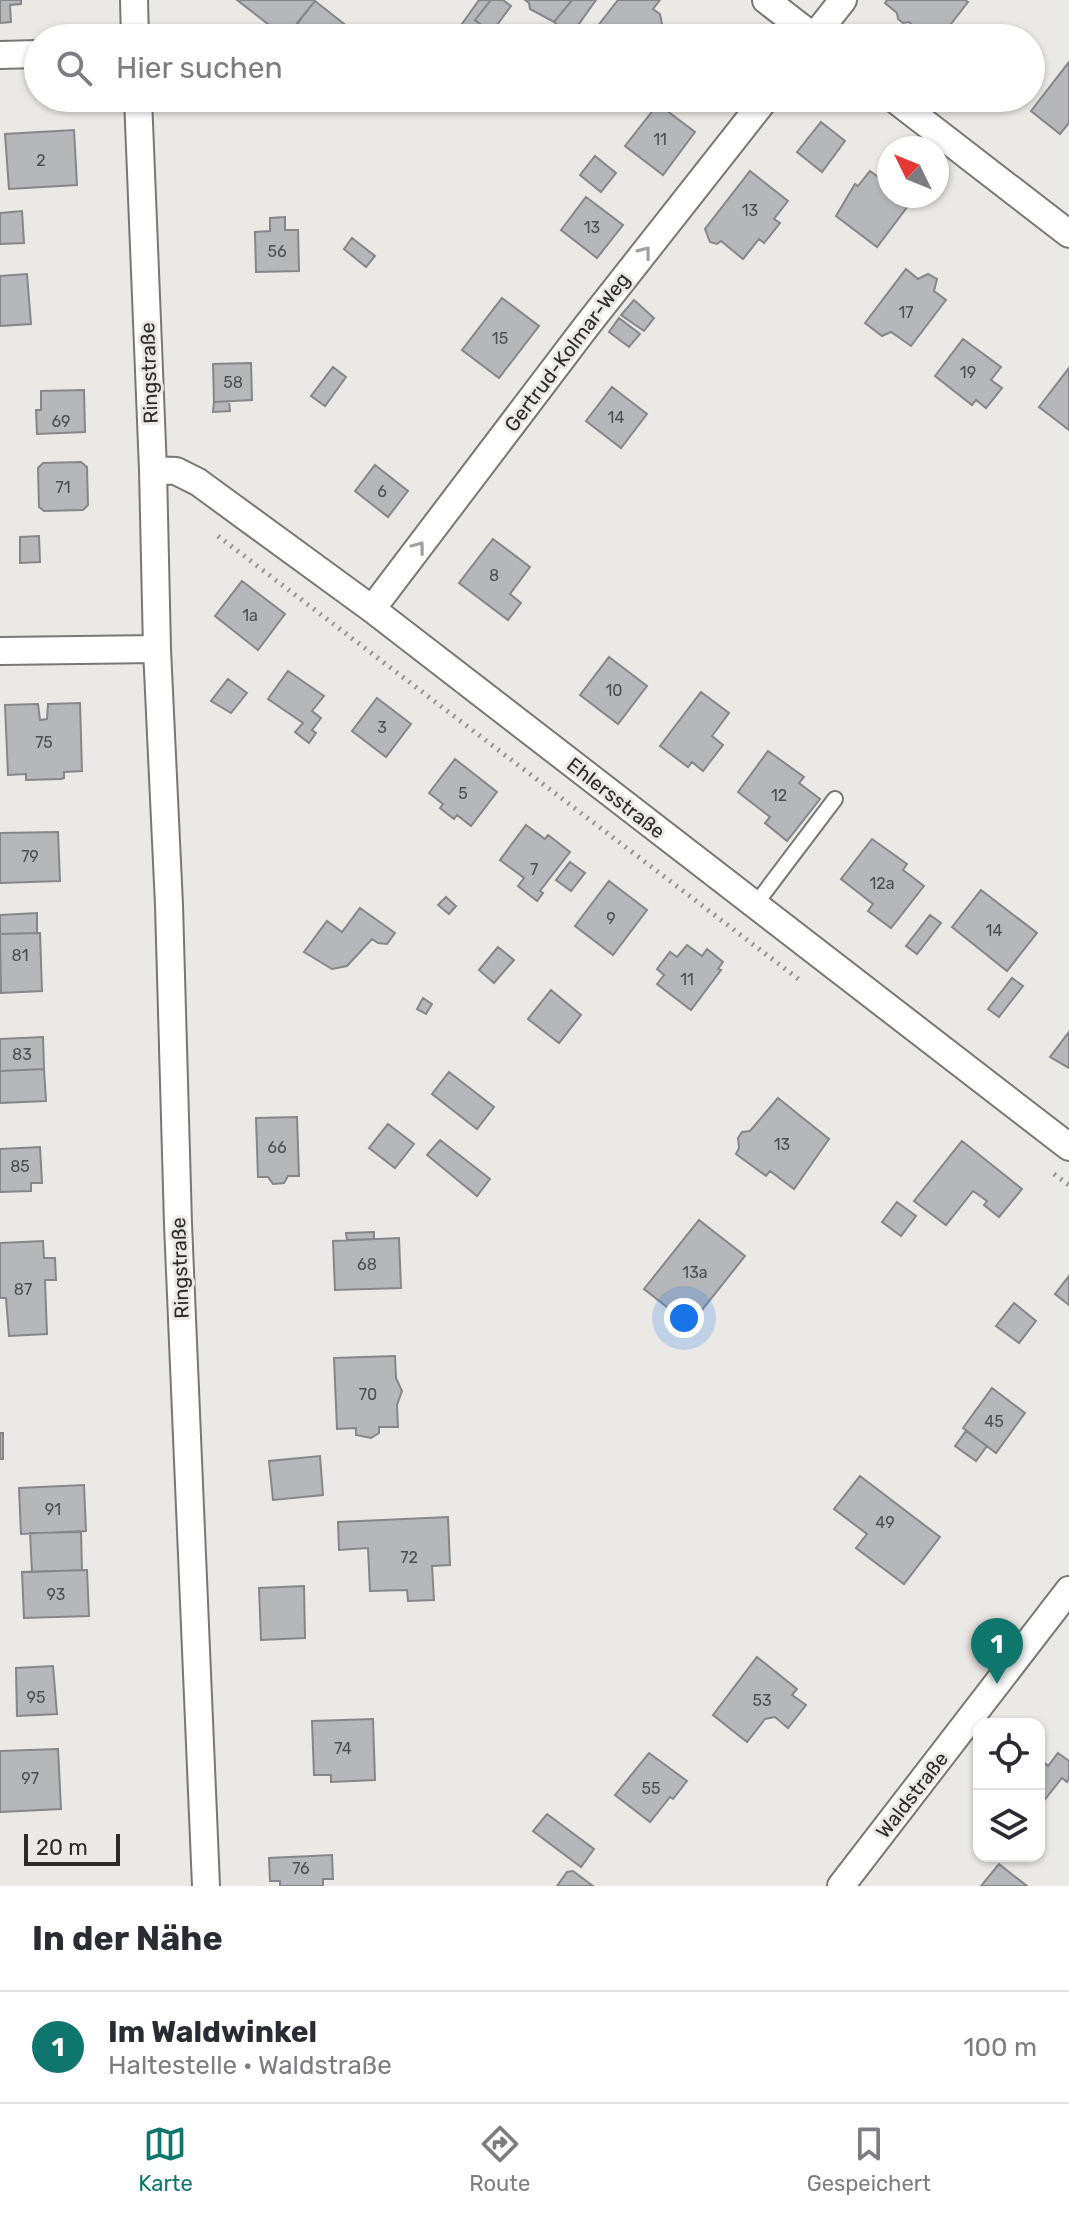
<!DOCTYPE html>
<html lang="de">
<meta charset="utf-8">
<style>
:root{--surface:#fff;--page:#f2f2f3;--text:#2b2b33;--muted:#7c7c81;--line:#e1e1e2;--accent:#0f766e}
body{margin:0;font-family:Rubik,sans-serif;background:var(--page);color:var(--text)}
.controls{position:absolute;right:24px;bottom:24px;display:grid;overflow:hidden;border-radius:16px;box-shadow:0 2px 6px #0004}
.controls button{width:72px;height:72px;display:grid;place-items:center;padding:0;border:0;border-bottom:2px solid var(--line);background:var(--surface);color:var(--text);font:40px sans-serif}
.compass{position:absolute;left:877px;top:136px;width:72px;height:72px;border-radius:50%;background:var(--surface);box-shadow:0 2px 6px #0004;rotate:313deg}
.scale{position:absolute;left:24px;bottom:20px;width:96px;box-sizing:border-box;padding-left:8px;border:4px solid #2c2b2a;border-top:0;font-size:22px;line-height:28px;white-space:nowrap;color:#2c2b2a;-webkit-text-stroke:6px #eae9e5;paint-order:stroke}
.you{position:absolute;left:684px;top:1318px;width:28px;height:28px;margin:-20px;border:6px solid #fff;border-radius:50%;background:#1a73e8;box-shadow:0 0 0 12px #1a73e833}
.badge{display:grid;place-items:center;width:52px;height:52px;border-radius:50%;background:var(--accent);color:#fff;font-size:26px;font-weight:700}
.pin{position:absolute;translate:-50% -66px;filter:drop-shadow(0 2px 4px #0008)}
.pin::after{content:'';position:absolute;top:42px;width:28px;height:24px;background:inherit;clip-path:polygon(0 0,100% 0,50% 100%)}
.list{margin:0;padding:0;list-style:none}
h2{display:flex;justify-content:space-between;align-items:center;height:104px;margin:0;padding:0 32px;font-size:34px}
h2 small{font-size:26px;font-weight:400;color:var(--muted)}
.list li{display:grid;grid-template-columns:52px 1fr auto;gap:24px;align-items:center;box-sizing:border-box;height:112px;padding:0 32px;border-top:2px solid var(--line)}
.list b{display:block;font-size:30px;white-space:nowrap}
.list p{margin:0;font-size:26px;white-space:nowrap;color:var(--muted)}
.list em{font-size:26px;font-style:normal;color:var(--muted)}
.icon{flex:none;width:44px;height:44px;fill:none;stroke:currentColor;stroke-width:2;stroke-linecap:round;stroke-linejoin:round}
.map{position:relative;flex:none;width:1069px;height:1886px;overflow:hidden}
.search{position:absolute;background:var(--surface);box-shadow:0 2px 6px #0004;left:24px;right:24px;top:24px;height:88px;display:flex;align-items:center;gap:20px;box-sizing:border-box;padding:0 28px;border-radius:44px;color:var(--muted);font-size:30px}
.sheet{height:216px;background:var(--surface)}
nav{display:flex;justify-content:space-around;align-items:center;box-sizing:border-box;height:112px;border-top:2px solid var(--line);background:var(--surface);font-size:22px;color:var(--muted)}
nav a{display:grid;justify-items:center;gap:4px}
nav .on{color:var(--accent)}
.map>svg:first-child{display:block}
</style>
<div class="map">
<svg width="1069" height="1886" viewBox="0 0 1069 1886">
<rect width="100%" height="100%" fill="#eae9e5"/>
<path fill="#b6b7ba" stroke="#86868a" stroke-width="2" d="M0,0h21v4l-11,1 1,17 -11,1z
M237,0h78v1l-29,37z
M479,0h12l-16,20 15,12 -5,6h-33z
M491,0h12l8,6 -20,27 -16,-13z
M525,0h47l-18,22 -24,-13 -1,-6z
M572,0h24l-25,35 -17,-13z
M618,0h42l-7,9 7,5 2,10 -2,6 -7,4 -7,-1 -4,5h-41l-8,-6z
M887,0h78l3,2 -28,36h-13l-18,-16 -6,1 -5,-4 -1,-6 -12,-10z
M315,1l33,26 -9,11h-30l2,-4 -14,-11z
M555,24l16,11 -2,3h-25z
M1069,62v61l-9,11 -29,-23z
M292,98h16l-5,8z
M658,104l37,28 -32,43 -38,-29z
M821,122l24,19 -23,31 -25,-20z
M74,130l3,55 -68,4 -4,-55z
M595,156l21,17 -15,19 -21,-17z
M750,171l38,30 -14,18 6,4 -16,20 -5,-4 -16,20 -22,-18 -4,3 -7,-2 -5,-13z
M870,171l19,14v11h14l8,6 -34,45 -41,-31 19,-32 3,2z
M586,197l37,28 -26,33 -36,-28z
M22,211l2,32 -24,1v-31z
M285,217v13h13l1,41 -43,1 -1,-40 15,-1v-13z
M352,238l23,18 -9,11 -22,-18z
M906,269l12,10 10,-5 9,5 -3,12 12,9 -35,46 -20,-14 -9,4 -17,-13z
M27,274l4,50 -31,2v-50z
M502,298l37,28 -40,52 -37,-28z
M634,300l20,18 -10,13 -23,-16z
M619,318l21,16 -11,13 -20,-15z
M963,339l38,28 -10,13 11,8 -16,20 -10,-8 -4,5 -37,-29z
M251,363l1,37 -38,2 -1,-38z
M333,367l13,10 -21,29 -14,-10z
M1069,368v62l-30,-23z
M612,387l35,27 -26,34 -35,-27z
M84,390l1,42 -48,2 -1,-24h5v-19z
M214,402h15l1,9 -17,1z
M81,462l6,5 1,38 -5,5 -39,1 -5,-4 -1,-39 5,-5z
M375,465l33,26 -20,26 -33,-26z
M39,536l1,26 -20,1v-26z
M493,539l37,28 -20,27 11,9 -13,17 -49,-37z
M242,581l43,33 -27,36 -43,-34z
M609,657l38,29 -29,38 -38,-29z
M288,671l36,25 -12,15 9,7 -9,12 4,3 -7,10 -14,-11 8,-9 -35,-24z
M228,679l19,14 -16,20 -20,-12z
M701,692l28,21 -17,23 11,9 -20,26 -11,-9 -4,5 -28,-21z
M377,698l34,26 -25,33 -34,-26z
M80,703l2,68 -18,1v6l-3,1 -35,1v-6l-18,1 -3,-70 33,-1 2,16 7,-1 1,-15z
M768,751l36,26 -5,6 21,16 -33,42 -22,-18 5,-6 -32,-25z
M455,759l42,33 -26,34 -14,-11 -3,4 -14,-11 3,-4 -14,-11z
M526,825l19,14 3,-4 22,17 -30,39 3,2 -6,8 -19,-15 6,-8 -24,-18z
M58,832l2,49 -60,2v-50z
M872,839l35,25 -4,6 21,16 -33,42 -23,-17 5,-7 -32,-25z
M570,862l15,11 -14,18 -15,-11z
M609,881l38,29 -34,45 -38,-29z
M981,890l56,43 -30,38 -55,-44z
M446,897l10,9 -7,8 -11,-9z
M360,908l35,25 -8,11 -9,-1 -6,-4 -25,27 -15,3 -28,-17 23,-31 15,11z
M37,913v20l-37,1v-19z
M930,915l11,8 -24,31 -11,-8z
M40,933l2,58 -41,2 -1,-59z
M687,945l15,11 5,-7 16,13 -5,7 3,1 -30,40 -34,-26 7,-9 -7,-6 13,-17 7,5z
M498,947l16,13 -20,23 -15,-13z
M1012,978l11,8 -24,31 -11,-8z
M551,990l30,25 -22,28 -31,-24z
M423,998l9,6 -6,10 -9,-5z
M1069,1032v36l-19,-11z
M43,1037l1,32 -44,2v-32z
M44,1069l2,32 -46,2v-32z
M449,1072l45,35 -17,22 -45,-35z
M778,1098l51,41 -35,50 -24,-18 -4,5 -30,-22 3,-6 -1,-10 4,-6 8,-1z
M297,1117l2,59h-11l-4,7 -11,1 -5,-7h-10l-2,-59z
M388,1124l26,20 -19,24 -26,-20z
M440,1140l50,39 -13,17 -50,-41z
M962,1141l60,48 -23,28 -15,-12 3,-4 -14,-10 -27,34 -32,-24z
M40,1147l2,36h-11v8l-31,1v-43z
M897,1202l19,14 -15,20 -19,-14z
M699,1220l46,36 -55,69 -46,-36z
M374,1232v7l-27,1 -1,-7z
M399,1238l2,50 -66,2 -2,-49z
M43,1241l1,17h11l1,22h-11l2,54 -38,2 -3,-38h-6v-55z
M1069,1276v29l-14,-11z
M1014,1303l22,18 -17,22 -23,-17z
M395,1356l1,22 6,13 -5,14 1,22h-19v6l-8,5 -15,-3v-7l-19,1 -3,-71z
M992,1388l33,25 -29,40 -33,-25z
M966,1431l21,15 -11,15 -21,-15z
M0,1433h3v26h-3z
M320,1456l3,39 -50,5 -4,-39z
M860,1476l80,61 -36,47 -48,-36 11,-14 -33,-25z
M84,1485l2,46 -65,3 -2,-46z
M448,1517l2,48 -18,1 2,34 -26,1 -1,-11 -37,1 -2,-43 -29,2 -1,-28z
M81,1532l1,38 -50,2 -2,-39z
M87,1570l2,46 -65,2 -2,-46z
M304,1586l1,52 -44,2 -2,-52z
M757,1657l40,32 -5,6 14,10 -18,23 -13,-11 -10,2 -18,23 -34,-27z
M53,1666l4,48 -40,2 -1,-48z
M373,1719l2,61 -44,2v-7h-17l-2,-54z
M58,1749l3,60 -61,3v-61z
M649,1753l38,28 -14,18 -3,-2 -20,25 -35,-27z
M1058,1753l11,8v18l-2,3 -5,-4 -23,29v-49l9,8z
M547,1814l47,35 -13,18 -48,-36z
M332,1855l1,24h-10v7h-43v-5h-10l-1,-23z
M999,1864l28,22h-46z
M573,1871l20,15h-36l10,-14z"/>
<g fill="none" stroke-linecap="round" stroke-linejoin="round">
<g stroke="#777774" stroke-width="18">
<path id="lane" d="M755,905l80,-106"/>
</g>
<g stroke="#777774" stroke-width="30">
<path id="street" d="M134,0l1,38
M766,0l49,38
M813,38l30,-38
M0,55l38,-1
M138,98l15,372 4,179 12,256 9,319 28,662
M893,98l176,136
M153,470l23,1 22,11 174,127 697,538
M372,609l213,-281 181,-230
M0,651l157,-2
M841,1886l228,-296"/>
</g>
<path stroke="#959491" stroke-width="5" stroke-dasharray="2 6" stroke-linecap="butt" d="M218,536l583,445
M1054,1174l15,11"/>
<use href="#lane" stroke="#fff" stroke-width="14"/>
<use href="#street" stroke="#fff" stroke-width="26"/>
</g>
<defs><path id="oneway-chevron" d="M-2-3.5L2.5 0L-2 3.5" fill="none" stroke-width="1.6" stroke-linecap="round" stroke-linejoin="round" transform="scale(2)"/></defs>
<g stroke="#a0a09f">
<use href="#oneway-chevron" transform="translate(645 252) rotate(-52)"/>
<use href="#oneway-chevron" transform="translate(419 547) rotate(-53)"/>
</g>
<g text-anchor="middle" stroke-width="6" stroke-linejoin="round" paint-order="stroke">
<g font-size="16" fill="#4e4e4e">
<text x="660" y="145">11</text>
<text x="41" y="166">2</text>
<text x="750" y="216">13</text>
<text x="592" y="233">13</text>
<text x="277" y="257">56</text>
<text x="906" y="318">17</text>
<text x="500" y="344">15</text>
<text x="968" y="378">19</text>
<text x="233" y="388">58</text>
<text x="616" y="423">14</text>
<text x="61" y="427">69</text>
<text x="63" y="493">71</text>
<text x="382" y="497">6</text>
<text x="494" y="581">8</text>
<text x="250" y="621">1a</text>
<text x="614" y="696">10</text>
<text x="382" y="733">3</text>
<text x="44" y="748">75</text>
<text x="463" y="799">5</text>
<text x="779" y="801">12</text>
<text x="30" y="862">79</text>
<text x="534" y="875">7</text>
<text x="882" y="889">12a</text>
<text x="611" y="924">9</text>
<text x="994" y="936">14</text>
<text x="20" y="961">81</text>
<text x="687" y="985">11</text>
<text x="22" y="1060">83</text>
<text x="782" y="1150">13</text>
<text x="277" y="1153">66</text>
<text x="20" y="1172">85</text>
<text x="367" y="1270">68</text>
<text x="695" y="1278">13a</text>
<text x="23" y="1295">87</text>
<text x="368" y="1400">70</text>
<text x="994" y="1427">45</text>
<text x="53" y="1515">91</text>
<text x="885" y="1528">49</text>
<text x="409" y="1563">72</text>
<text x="56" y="1600">93</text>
<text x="36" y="1703">95</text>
<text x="762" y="1706">53</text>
<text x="343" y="1754">74</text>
<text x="30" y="1784">97</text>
<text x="651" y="1794">55</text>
<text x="301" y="1874">76</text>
</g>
<g font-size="20" fill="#2c2b2a" stroke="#eae9e5">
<text transform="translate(567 352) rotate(-53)" y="7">Gertrud-Kolmar-Weg</text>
<text transform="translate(149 373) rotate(-92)" y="7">Ringstraße</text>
<text transform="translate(616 798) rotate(38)" y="7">Ehlersstraße</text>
<text transform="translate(180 1268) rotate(-92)" y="7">Ringstraße</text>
<text transform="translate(912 1795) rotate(-52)" y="7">Waldstraße</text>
</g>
</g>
</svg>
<div class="controls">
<button><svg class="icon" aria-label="locate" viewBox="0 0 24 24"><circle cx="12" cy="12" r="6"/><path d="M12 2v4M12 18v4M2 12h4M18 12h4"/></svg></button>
<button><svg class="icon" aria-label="layers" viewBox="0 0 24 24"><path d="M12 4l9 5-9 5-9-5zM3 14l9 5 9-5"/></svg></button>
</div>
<svg class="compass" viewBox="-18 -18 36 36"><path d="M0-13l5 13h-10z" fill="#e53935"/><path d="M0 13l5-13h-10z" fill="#7c7c81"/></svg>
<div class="scale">20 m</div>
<div class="you"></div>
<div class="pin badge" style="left:997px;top:1684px">1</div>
<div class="search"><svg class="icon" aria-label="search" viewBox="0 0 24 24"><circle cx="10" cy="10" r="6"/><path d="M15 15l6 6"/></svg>Hier suchen</div>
</div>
<section class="sheet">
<h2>In der Nähe<small></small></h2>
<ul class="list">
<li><span class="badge">1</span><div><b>Im Waldwinkel</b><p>Haltestelle · Waldstraße</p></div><em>100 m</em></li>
</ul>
</section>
<nav>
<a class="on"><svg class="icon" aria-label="map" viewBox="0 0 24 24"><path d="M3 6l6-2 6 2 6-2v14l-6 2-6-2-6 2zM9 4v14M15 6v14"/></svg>Karte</a>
<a><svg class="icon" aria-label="directions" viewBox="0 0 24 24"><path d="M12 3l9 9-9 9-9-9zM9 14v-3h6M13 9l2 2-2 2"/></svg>Route</a>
<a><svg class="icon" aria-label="saved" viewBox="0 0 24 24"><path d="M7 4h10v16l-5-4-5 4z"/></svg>Gespeichert</a>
</nav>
